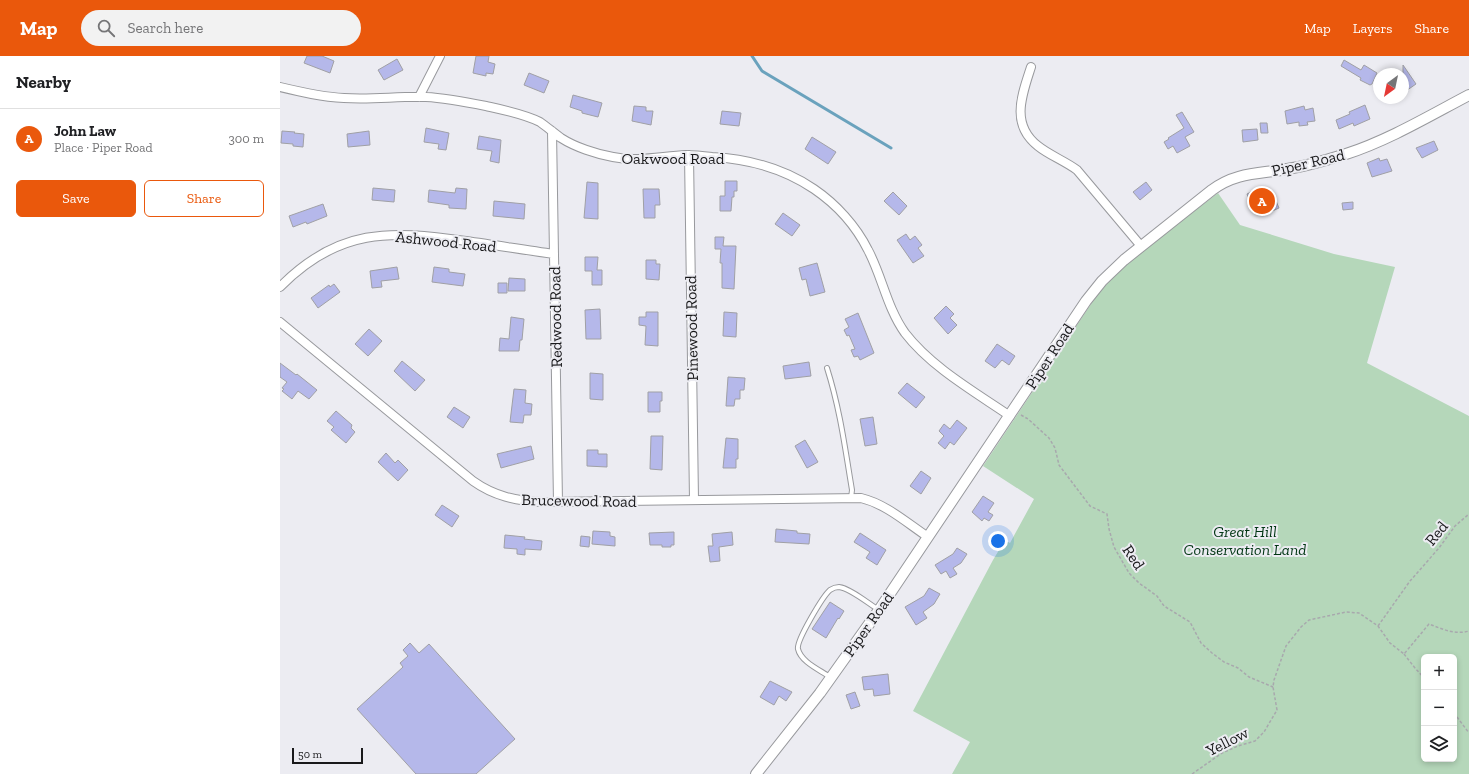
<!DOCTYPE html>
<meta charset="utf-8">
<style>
:root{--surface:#fff;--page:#f2f2f2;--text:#202124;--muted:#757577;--line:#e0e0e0;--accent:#ea580c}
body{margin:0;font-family:"Zilla Slab",serif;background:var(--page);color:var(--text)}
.controls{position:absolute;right:12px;bottom:12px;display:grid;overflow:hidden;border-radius:6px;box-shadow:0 2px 6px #0003}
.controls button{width:36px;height:36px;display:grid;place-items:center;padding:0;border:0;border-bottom:1px solid var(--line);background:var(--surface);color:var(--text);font:20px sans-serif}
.compass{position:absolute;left:1093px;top:12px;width:36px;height:36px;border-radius:50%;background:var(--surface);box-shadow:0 2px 6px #0003;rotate:213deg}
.scale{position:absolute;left:12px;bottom:10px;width:71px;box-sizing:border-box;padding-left:4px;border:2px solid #19191b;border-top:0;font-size:11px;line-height:14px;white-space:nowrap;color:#19191b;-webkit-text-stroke:3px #ececf2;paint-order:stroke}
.you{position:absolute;left:718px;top:485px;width:14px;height:14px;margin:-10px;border:3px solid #fff;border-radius:50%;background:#1a73e8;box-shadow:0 0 0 6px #1a73e833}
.badge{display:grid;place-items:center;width:26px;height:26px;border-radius:50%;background:var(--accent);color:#fff;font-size:13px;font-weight:700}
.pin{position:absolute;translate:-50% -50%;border:2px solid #fff;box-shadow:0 1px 4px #0006}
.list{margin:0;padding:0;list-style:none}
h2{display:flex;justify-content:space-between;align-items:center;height:52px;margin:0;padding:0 16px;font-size:17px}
h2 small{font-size:13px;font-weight:400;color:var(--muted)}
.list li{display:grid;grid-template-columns:26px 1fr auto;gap:12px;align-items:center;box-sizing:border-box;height:60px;padding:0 16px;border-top:1px solid var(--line)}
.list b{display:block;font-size:15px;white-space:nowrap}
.list p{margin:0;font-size:13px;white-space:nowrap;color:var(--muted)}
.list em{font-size:13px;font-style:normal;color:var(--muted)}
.actions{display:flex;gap:8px;padding:12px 16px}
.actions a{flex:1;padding:9px 0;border:1px solid var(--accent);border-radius:6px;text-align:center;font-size:14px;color:var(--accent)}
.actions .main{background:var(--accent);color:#fff}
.icon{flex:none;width:22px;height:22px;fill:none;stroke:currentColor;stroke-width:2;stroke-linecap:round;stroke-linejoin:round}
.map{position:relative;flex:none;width:1189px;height:718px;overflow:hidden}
header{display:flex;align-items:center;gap:24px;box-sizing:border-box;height:56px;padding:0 20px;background:var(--accent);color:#fff}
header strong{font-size:19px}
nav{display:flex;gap:22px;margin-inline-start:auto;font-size:14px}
.search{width:280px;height:36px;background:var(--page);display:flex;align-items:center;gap:10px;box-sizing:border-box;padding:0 14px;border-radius:22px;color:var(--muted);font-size:15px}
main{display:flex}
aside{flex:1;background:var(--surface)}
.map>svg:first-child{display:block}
</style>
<header>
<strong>Map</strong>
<div class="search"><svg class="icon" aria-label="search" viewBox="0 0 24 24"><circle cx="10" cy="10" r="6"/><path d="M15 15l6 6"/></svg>Search here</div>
<nav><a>Map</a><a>Layers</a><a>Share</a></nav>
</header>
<main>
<aside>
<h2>Nearby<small></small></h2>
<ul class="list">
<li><span class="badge">A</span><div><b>John Law</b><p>Place · Piper Road</p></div><em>300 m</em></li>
</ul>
<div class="actions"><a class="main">Save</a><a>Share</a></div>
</aside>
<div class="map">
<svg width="1189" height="718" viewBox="0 0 1189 718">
<rect width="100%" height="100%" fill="#ececf2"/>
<path fill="#b5d7ba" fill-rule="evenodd" d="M938,137l22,32 94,29 61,13 -28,96 102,53v358h-517l18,-32 -57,-31 80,-151 12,-20 5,3 24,-44 -51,-33 114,-171 29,-32zM1144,601h30v102h-30z"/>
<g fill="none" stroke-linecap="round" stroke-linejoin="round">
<path stroke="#6aa2bd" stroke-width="3" d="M472,0l10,15 129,77"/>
</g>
<path fill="#b5b8ea" stroke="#a0a0a5" d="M27,0h15l12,5 -4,12 -26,-10z
M196,0h13l-1,6 7,2 -2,10 -7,-1v3l-13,-3z
M117,3l6,11 -19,10 -6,-10z
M1064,4l17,10 3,-5 13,8 -5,11 -2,1 -10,-5 1,-2 -20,-12z
M1123,9l13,19 -13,9z
M249,17l20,8 -5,12 -20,-8z
M293,39l29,8 -4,14 -16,-4v-2l-12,-4z
M1085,49l5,14 -16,7 -1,-3 -14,6 -3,-9 14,-6 -1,-2z
M354,50l12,1v4h7l-2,14 -19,-4z
M1024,50l1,4 8,-2 2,13 -8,1 1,3 -9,1v-4l-12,2 -2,-13z
M442,55l19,2 -2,13 -19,-2z
M902,56l12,20 -9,5 5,9 -13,7 -4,-7 -5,3 -4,-7 5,-3 -1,-1 16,-10 -8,-13z
M980,67h7l1,10h-7z
M146,72l23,5 -3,17 -8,-1 1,-5 -15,-2z
M977,73l1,11 -15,2 -1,-12z
M2,75l13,1 -1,1 10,1 -1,13 -10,-1v-2l-12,-1z
M89,75l1,14 -22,2 -1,-13z
M199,80l22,4 -2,23 -9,-2 2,-10 -15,-2z
M532,81l24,15 -8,12 -23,-15z
M1154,85l4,9 -16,8 -6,-10z
M1099,102l1,3 7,-2 5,12 -20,6 -5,-14z
M445,125h12v10h-3v6h-2l-1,14h-11v-15h5z
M307,126l11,1v36l-14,-1z
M866,126l6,8 -12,10 -7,-8z
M981,131l8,18 7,-4 3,7 -16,7 -7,-17 -6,3 -3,-7z
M93,132l22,2 -1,12 -22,-2z
M176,132l11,1 -1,20 -17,-1v-3l-21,-3 1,-12 26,3z
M363,133h16l1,16h-5v13h-11z
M613,136l14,14 -8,9 -15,-14z
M214,145l31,3 -1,15 -31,-3z
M1073,146v7l-10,1 -1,-7z
M43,148l4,12 -20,8 -1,-2 -13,5 -4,-11z
M503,157l17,12 -8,11 -17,-12z
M626,178l4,6 5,-4 7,9 -4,3 6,8 -11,7 -16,-23z
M435,181h9l-1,9h13l-2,43 -12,-1v-25h-2l1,-14h-6z
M305,201h13l-1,13h5v15h-10v-14h-7z
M366,204h10v4h4l-1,16 -13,-1z
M537,207l8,29 -15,4 -4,-17 -4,1 -3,-12z
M117,211l2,12 -18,2 1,6 -10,1 -2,-17z
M154,211l15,2v3l16,2 -2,12 -31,-4z
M229,222l16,1v12h-17z
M218,227h9v10h-9z
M54,228l6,8 -22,16 -7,-10 18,-13 1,2z
M666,250l8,8 -4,4 7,7 -9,9 -14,-16z
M320,253l1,30h-15l-1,-29z
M366,256h12v34l-13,-1 1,-19 -7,-1v-8h7z
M444,256l13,1 -1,24 -13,-1z
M578,257l16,40 -14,7 -2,-4 -4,1 -3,-7 4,-1 -6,-14 -2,1 -3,-6 5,-3 -4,-8z
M231,261l13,2 -2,21h-2l-1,11h-20l1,-13 9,1z
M89,273l13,12 -14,15 -13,-12z
M717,288l18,12 -6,9 -7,-5 -7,8 -10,-7z
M122,305l23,19 -10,11 -21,-20z
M529,306l2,14 -26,3 -2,-13z
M0,307l16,12 1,-1 20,16 -8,9 -11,-8 -6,8 -10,-8 2,-2 -2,-1 5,-6 -7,-5z
M310,317l13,1v26l-13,-1z
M448,321l17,1 -1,12h-4v9h-5l-1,7h-8z
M627,327l18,14 -9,11 -18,-15z
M234,333l12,1 -1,13 7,1 -1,11h-7l-1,8 -13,-1z
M368,336h14v9h-2v11h-12z
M174,351l16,10 -7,11 -16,-11z
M56,355l16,14 -1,3 4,4 -9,11 -15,-13 3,-3 -7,-6z
M593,361l4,27 -12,2 -5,-27z
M677,364l10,8 -13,17 -4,-3 -5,7 -7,-6 6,-7 -5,-5 5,-7 6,5z
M371,380h12l-1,34 -12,-1z
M446,382l12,1v20h-2v9h-13z
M525,384l13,22 -11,6 -12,-22z
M251,390l3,13 -33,9 -4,-14z
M307,394h11v4h9v13l-20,-1z
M106,397l9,10 3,-3 10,10 -10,11 -20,-19z
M641,415l10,7 -10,16 -11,-8z
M703,440l11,7 -6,9 5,3 -4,6 -5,-3 -2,3 -10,-9z
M162,449l17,11 -7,11 -17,-12z
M496,473l21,2v2l13,1 -1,10 -34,-2z
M313,475l17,1v4l5,1v9l-23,-2z
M394,476v13h-3v2h-9v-2h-12l-1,-12z
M452,476l1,13 -14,2 1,14 -10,1 -2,-16h5l-1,-12z
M580,477l26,17 -9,15 -11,-7 4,-6 -16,-10z
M225,479l20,2 -1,2 18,2 -1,9 -16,-1v6l-8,-1v-5l-13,-1z
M301,480l9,1 -1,10 -9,-1z
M677,492l10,6 -6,9 -8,5 4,6 -7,4 -4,-7 -5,3 -6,-9 18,-11z
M649,532l11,6 -6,10 -11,8 4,6 -11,7 -11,-18 19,-11z
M550,546l14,9 -5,8 -1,-1 -12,20 -14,-9z
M130,587l9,10 10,-9 86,95 -39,35h-60l-59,-65 46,-42 -3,-4 8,-7 -5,-6z
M608,618l2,20 -16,2 -1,-7 -9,1 -2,-13z
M490,625l22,11 -6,9 -7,-5 -5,9 -14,-8z
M575,636l5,14 -9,3 -5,-14z"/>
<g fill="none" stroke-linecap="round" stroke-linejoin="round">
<g stroke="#98999d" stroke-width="6">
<path id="service" d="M547,312c13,41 18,80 25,122l-1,8
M550,621c-10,-7 -29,-15 -32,-28 -2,-8 25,-53 32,-59 3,-2 6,-3 9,-3 11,1 30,17 40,23"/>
</g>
<g stroke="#98999d" stroke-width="10">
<path id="minor" d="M751,11c-9,28 -21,57 7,79 11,9 27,15 39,24l64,76
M0,31c21,5 42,10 64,11 27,2 55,-2 82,-1 20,1 40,5 60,9 18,4 38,8 54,16 7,5 14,11 21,16 14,9 35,16 52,19 24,5 49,-1 73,-2 9,0 18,1 26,2 38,2 71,11 102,32 22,15 42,37 54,61 14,26 19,58 37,83 26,34 70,59 105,83
M139,41l21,-41
M272,75l6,371
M409,99l5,345
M0,231c58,-59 110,-57 186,-46 29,4 59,9 88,13
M0,266l193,159c21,15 43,20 69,21l319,-4c25,6 46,25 67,39"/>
</g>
<g stroke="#98999d" stroke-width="12">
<path id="tertiary" d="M476,718l64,-81 59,-83 207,-309 16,-20 22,-21 88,-70c24,-18 47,-16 75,-21 20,-3 40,-9 59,-15 43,-14 83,-38 123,-59"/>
</g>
<path stroke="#a8a8ad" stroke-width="1.5" stroke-dasharray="3 2" stroke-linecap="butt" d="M741,359l7,4 21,19 6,10 4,17 31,41 17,8 2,15 5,18 15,26 10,10 18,13 7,10 26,16 11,21 11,10 12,9 14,6 11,9 24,10
M1098,570l32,-45 29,-33 16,-22 14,-12
M1124,598l11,14 9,10
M1174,657l15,20
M912,718l30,-21 16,-7 17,-5 9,-9 13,-22 -4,-23 1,-7 12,-34 15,-19 8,-7 37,-8 13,1 19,13 12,17 14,11 25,-30c13,5 26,11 40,7"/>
<use href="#service" stroke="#fff" stroke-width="4"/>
<use href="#minor" stroke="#fff" stroke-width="8"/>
<use href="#tertiary" stroke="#fff" stroke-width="10"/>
</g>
<g text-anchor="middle" stroke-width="4" stroke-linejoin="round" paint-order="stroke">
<g font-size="16" fill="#19191b" stroke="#ececf2">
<text x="393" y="108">Oakwood Road</text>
<text transform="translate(1028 106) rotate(-13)" y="6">Piper Road</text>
<text transform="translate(166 185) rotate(6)" y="6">Ashwood Road</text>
<text transform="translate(275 261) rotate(-91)" y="6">Redwood Road</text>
<text transform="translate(411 272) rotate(-91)" y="6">Pinewood Road</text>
<text transform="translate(769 300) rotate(-57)" y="6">Piper Road</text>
<text transform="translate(299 444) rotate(1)" y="6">Brucewood Road</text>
<text transform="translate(1156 477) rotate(-51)" y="6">Red</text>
<text transform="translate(854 501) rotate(56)" y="6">Red</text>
<text transform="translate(588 568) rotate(-55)" y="6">Piper Road</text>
<text transform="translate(947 685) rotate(-27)" y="6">Yellow</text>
</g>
<g font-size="16" font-style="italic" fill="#013613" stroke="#ececf2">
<text x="965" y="481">Great Hill<tspan x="965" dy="18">Conservation Land</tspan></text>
</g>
</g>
</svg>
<div class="controls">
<button>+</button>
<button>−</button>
<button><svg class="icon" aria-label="layers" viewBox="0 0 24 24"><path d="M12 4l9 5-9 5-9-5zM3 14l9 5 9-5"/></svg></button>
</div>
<svg class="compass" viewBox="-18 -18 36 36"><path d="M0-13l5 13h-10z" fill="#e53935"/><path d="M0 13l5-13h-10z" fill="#757577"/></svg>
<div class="scale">50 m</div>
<div class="you"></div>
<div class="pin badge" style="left:982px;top:145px">A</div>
</div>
</main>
